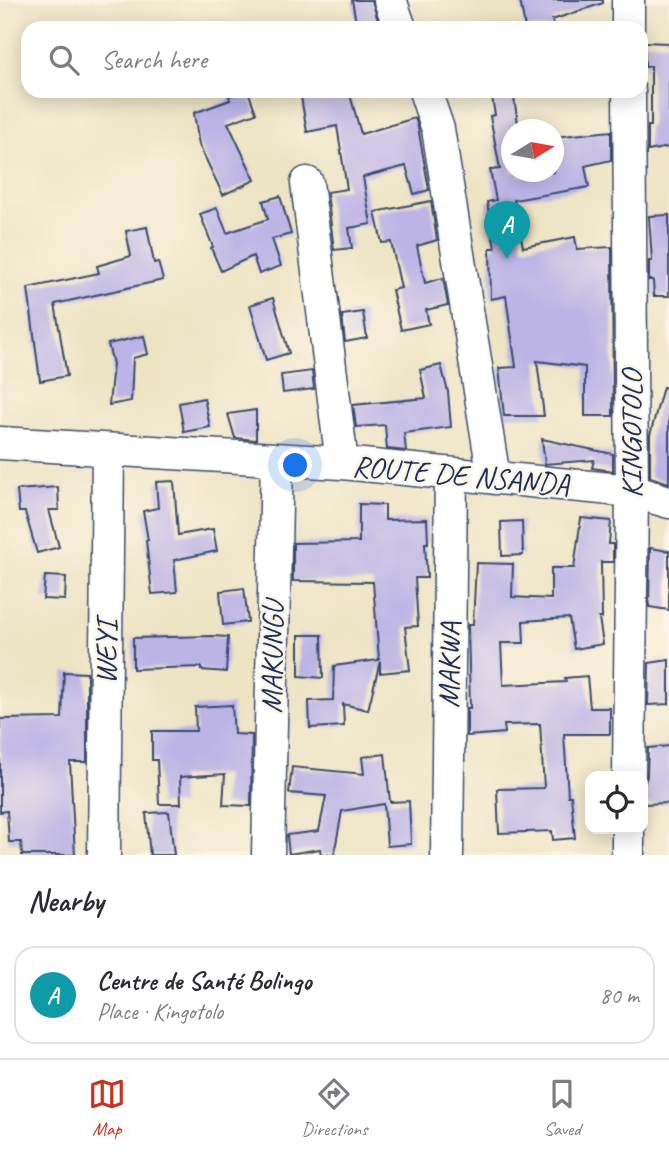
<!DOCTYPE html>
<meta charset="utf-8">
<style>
:root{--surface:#fff;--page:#f7f7f7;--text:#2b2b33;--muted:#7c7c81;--line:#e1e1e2;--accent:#c8321e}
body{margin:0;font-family:Caveat,sans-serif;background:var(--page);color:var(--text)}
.controls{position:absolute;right:21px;bottom:21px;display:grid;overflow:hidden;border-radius:14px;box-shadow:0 4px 18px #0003}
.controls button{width:63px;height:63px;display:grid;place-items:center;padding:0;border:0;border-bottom:2px solid var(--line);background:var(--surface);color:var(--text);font:35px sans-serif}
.compass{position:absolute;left:501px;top:119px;width:63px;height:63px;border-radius:50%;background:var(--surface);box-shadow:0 4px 18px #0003;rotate:79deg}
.you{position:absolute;left:296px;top:466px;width:24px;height:24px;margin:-18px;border:5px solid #fff;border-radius:50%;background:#1a73e8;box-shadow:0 0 0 10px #1a73e833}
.badge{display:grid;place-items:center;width:46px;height:46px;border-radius:50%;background:var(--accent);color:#fff;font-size:23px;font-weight:700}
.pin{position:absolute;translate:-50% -58px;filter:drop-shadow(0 2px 4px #0008)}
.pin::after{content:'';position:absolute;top:37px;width:24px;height:21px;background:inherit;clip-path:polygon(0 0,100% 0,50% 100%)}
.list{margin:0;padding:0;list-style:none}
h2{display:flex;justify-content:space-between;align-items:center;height:91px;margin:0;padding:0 28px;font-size:30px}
h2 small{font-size:23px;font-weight:400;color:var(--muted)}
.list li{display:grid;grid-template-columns:46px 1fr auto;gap:21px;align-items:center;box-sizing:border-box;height:98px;margin:0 14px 14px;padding:0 14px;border:2px solid var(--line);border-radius:21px}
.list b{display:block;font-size:26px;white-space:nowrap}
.list p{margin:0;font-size:23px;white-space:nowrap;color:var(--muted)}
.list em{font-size:23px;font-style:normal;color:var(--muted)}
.icon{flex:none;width:38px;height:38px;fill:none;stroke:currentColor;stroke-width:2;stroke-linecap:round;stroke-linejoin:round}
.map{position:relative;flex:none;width:669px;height:855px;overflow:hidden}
.search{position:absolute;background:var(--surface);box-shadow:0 4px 18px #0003;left:21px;right:21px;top:21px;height:77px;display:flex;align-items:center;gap:18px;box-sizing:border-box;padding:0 24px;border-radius:21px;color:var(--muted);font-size:26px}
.sheet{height:203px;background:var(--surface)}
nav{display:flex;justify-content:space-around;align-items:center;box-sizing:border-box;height:98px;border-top:2px solid var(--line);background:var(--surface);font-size:19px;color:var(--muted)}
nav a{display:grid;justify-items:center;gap:4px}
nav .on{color:var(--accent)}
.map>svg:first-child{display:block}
</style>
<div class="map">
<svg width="669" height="855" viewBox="0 0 669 855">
<rect width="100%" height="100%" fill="#fcf5e5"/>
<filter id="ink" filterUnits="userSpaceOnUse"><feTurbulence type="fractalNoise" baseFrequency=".0143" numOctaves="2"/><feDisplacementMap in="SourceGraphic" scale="14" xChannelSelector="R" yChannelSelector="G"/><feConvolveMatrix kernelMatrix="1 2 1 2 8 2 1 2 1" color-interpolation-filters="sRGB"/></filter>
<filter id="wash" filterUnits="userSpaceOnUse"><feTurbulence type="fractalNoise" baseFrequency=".00686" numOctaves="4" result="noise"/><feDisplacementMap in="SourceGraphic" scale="28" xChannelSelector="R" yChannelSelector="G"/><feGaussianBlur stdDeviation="1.57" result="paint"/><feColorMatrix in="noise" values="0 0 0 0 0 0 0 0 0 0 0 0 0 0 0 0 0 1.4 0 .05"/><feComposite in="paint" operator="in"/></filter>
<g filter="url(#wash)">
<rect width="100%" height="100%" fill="#ede4c4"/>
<g id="blocks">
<path fill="#bcb4e6" d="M352,0h20l8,28h-23z
M520,0h83v3l-51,17 2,8h-29z
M644,42l25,1v104l-21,4v-25h3v-60l-6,1z
M245,91h3l8,22 -28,10 27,57 -32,15 -24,-50 -5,-32 36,-13 -1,-4z
M300,91h49l12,43 54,-16 3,9 11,63 -15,4 -8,-28 -43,11 8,47 -22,4 3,20 -18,2 -7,-58 20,-3 -10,-63 -30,6z
M491,91h22l6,39h-7v42h6l1,4 35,-4v-35l57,-6v29l-26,6 4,21 -75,13 9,47 52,-10 2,12 35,-2 1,169h-28v-49l-48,-6 7,55h-40l-5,-48 17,-1 -10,-71 -15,3 -1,-51h5l-8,-46 9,-2 -6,-30 10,-1 -10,-53 5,-1z
M280,196l11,38 -19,5 9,27 -22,8 -6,-18 -32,15 -10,-23 2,-1 -13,-33 17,-6 10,25 41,-14 -5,-18z
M431,201l6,39 -20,6 8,37 18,-5 5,27 -22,5 3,14 -28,6 -9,-40 9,-2 -10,-46 -9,1 -7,-31z
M669,215v81h-15l-1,-16h-4v-19h3l-3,-45z
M147,227l7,36 4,-1 5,18 -108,24 12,72 -27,5 -12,-93 71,-15 -2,-7 34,-10 -5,-25z
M273,298l16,55 -23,7 -16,-55z
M363,312l4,26 -22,4 -3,-27z
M144,336l4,18 -15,4 -2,43 -22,4 4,-41 -5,-20z
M441,365l7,27 3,35 -47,6 2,18 -19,-2 -2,-24 -29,2 -3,-22 73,-7 -6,-28z
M312,371l2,18 -31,4 -2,-18z
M663,387l6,1v95l-19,-6v-42z
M204,398l6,29 -26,5 -5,-29z
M256,410v30l-21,-2 -7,-24z
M542,439l71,15v17l-21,-3 2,-8 -49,4z
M174,481l4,54 35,-6 4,22 -43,9 3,32 -25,2 -6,-54h2l-5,-29 15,-3 -2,-26z
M58,487l1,23h-10l10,37 -22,6 -12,-41h-6l-2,-22z
M359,504l26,1v15l42,-1 1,24h-3l2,35h-12l3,48 -13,1 5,43 -30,3v-12l-12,49 -25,-6 1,22 -34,2 -1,-27 24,-1 1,-34 45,-6 -6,-78 -80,-1v-38l66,-1z
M581,518l30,3 -2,23h4v18h-12l1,56h-3l4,26 -29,5 -5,-31 -46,3 1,22h-23l2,42 63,-3 -1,-4 22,-2 3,32h20v26h-46l4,62h3l4,42 -22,2 -1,-9 -53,2 -2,-44 47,-1 -4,-64 -36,1 1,8 -38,3v-28h3l-2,-83h5l3,-62 37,1 -1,33 39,2v-31h23z
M522,521l1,34 -21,1 -1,-34z
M650,548l19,3v59l-20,-3z
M45,576l21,1 -1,23 -22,-1z
M244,588l4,34 -25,3 -3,-34z
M299,635h23l1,43 -24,-2z
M212,636l16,1 -2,35 -25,-2v-3l-68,2v-31z
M669,660v44l-21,1 1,-42z
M64,672l23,1v89h-17l5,93h-53l-1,-13h-12l-2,-31 -7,1v-93l62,-1z
M232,705l2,29 18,1 -1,71 -28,-1 2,-31 -45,3 1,27h-22l-2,-44h-5v-29h44l-1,-24z
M669,746v57l-26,1v-16l4,-12 1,-28z
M385,754l5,48 19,-1 2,43 -24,2 -3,-42 -42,7 -8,44h-13l-1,-6 -31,5 -2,-19 32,-4 7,-35 -37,-3 3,-26 72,7 -2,-17z
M169,812l5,43h-24l-4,-42z"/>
</g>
</g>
<g filter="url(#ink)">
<use href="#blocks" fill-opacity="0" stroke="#3a4a6d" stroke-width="2"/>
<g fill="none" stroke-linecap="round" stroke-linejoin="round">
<g stroke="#3a4a6d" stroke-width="35">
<path id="minor" d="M390,0l10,28
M628,0v28
M425,91l13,38 56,349
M307,183l35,280
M0,443l342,20 290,28 37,11
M629,776l3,-285 -3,-400
M104,855l4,-405
M268,855l9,-395
M447,855l4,-381
M628,855v-26"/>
</g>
<use href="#minor" stroke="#fff" stroke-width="32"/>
</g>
</g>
<g text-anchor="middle" stroke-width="5" stroke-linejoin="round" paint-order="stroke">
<g font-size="30" fill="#1b2f5e" stroke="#fcf5e5">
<text transform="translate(631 434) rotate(-90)" y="10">KINGOTOLO</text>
<text transform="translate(461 475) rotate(5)" y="10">ROUTE DE NSANDA</text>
<text transform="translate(106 652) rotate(-89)" y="10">WEYI</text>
<text transform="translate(272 657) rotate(-89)" y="10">MAKUNGU</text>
<text transform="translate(449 665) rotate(-89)" y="10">MAKWA</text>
</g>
</g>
</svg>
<div class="controls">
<button><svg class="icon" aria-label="locate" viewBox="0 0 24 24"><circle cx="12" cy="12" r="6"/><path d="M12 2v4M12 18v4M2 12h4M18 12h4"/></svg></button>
</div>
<svg class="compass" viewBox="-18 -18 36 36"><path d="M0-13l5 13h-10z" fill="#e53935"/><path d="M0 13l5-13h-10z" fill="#7c7c81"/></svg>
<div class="you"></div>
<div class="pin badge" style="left:507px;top:259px;background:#0f9aa8">A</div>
<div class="search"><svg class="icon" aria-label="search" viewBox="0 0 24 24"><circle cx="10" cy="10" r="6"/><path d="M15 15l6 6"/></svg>Search here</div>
</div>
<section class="sheet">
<h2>Nearby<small></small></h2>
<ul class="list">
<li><span class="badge" style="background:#0f9aa8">A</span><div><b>Centre de Santé Bolingo</b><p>Place · Kingotolo</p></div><em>80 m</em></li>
</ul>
</section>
<nav>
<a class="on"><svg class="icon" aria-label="map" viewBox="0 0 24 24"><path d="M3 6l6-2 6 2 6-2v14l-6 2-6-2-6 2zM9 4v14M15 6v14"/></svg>Map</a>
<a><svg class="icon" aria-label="directions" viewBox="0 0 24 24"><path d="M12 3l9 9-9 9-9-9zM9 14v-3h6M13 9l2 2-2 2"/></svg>Directions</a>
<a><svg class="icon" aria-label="saved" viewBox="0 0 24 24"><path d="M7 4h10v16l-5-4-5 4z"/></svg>Saved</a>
</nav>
